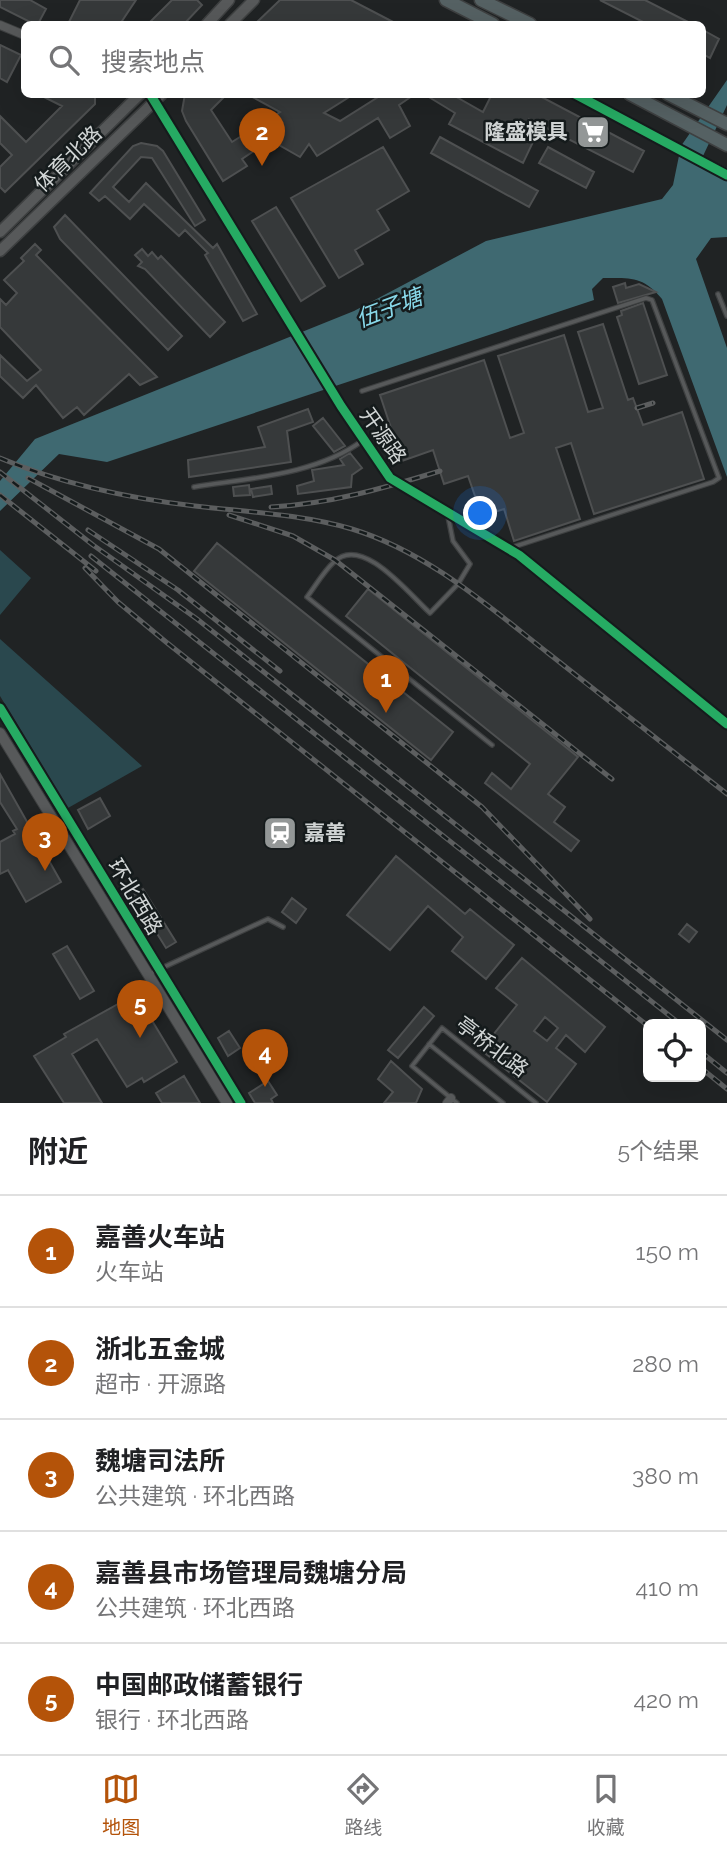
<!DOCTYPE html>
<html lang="zh">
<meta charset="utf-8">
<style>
:root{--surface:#fff;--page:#f2f2f2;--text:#202124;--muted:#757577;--line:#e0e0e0;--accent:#b45309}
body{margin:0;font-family:Raleway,"Noto Sans SC",sans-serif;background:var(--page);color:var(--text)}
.controls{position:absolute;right:21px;bottom:21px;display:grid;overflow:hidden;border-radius:10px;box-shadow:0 7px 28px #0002}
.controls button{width:63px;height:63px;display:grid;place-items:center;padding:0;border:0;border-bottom:2px solid var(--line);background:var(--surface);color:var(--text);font:35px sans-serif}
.you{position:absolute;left:481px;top:514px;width:24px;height:24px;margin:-18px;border:5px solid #fff;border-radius:50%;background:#1a73e8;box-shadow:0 0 0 10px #1a73e833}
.badge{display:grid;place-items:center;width:46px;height:46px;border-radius:50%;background:var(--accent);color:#fff;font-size:23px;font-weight:700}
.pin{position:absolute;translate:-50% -58px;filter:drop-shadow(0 2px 4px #0008)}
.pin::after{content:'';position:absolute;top:37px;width:24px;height:21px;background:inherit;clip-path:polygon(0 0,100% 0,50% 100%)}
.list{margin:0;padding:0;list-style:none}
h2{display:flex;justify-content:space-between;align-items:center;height:91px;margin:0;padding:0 28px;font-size:30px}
h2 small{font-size:23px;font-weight:400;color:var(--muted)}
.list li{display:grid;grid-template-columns:46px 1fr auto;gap:21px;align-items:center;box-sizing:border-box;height:112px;padding:0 28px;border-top:2px solid var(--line)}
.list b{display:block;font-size:26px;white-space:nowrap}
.list p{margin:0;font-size:23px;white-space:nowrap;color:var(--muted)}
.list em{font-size:23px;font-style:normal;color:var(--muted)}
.icon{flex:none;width:38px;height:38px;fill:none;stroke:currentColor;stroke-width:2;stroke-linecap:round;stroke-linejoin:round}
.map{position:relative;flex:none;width:727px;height:1103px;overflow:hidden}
.search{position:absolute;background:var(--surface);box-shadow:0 7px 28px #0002;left:21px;right:21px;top:21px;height:77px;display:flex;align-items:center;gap:18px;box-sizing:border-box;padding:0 24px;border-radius:10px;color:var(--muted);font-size:26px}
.sheet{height:651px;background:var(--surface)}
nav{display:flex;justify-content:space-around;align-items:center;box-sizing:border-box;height:98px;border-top:2px solid var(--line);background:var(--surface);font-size:19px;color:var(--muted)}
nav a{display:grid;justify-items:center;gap:4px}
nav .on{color:var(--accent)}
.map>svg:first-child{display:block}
</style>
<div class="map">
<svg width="727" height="1103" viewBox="0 0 727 1103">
<rect width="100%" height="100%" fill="#202324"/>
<path fill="#2a484e" d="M0,550l31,28 -31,37z
M0,639l142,127 -74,42 -68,-112z"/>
<path fill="#3f6971" d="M727,80v25l-24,51 24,12v69l-16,1 -15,21 31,89v129l-65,-178c-19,-23 -31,-21 -59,-21l-11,11 2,11 -487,162 -48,-8 -59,57v-30l35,-42 319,-128 132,-70 176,-42 11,-14 8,-39z"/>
<path fill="#36393a" stroke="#4e5051" stroke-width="2" fill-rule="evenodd" d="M0,0h30l16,9 -8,15h-4l-34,-17z
M80,0h56l-16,24h-52z
M172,0h25l5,5 -18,19h-36z
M280,0h71l46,24h-142z
M600,0h45l47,24h-45z
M703,30l16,9 -9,19 -7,-4z
M0,45l21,10 -14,27 -7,-4z
M38,94h57v10l-90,88 -5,-5v-20l12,-12 -12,-12v-27l26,26 36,-36z
M185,94h42l-16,16 21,32 48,-30 -33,-18h107l-30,19 16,8 43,-27h32l-16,11 11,21 -20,12 -12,-20 -61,38 -8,-12 -9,13 -30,-17 -28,19 5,7 -24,15 -37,-60 -4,-10z
M424,94h27l32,18 9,-18h44l108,57 -11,21 -104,-53 -7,14 12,7 -11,23 -74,-39 6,-11z
M440,137l98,54 -9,16 -98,-54z
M141,143l16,3 6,5 42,69 -10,6 -43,-68 -11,-1 -28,30 16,15 17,-19 67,65 4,-4 40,70 -14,7 -38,-66 3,-2 -23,-23 -6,6 -35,-32 -14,15 -25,-23 -6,5 -9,-8 43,-47z
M383,147l26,44 -32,19 12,20 -34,20 8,14 -24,14 -48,-80z
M548,147l46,25 -8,16 -47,-25z
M276,207l49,79 -24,15 -49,-80z
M65,215l117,121 -14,14 -108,-111 -6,-12z
M35,244l6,6 -5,5 121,122 -17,8 -11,-11 -45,41 -7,-8 -14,11 -27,-33 -13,13 -23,-22v-21l27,26 14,-11 -41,-43v-28l6,6 11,-12 -13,-13 20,-19 -3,-3z
M142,249l6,7 4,-4 6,7 3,-3 64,66 -15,15 -65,-68 -7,-3 4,-4 -7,-7z
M625,283l1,5 13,-4 17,8 -38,11 -5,-16z
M643,303l24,72 -28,9 -22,-67 5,-2 -1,-4z
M603,324l25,76 5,-2 10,27 39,-13 22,67 -110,35 -23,-71 -15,5 24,71 -66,22 -10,-32 -22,7 -14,-40 -24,8 -11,-34 -31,11 -22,-66 104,-35 26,78 14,-5 -26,-77 66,-21 24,77 15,-4 -25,-76z
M308,409l5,13 -26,9 4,31 -102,15 -1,-17 77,-13 -7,-20z
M323,418l22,28 -11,6 -21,-26z
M350,453l12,15 -10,7 -1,12 -53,7 -1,-8 17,-5 -2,-11 32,-5 -4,-6z
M249,485l1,10 -16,1 -1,-9z
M271,486l1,8 -19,3 -2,-8z
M217,543l236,189 -22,28 -237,-189z
M368,589l210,168 -30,37 17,13 -11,15 25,19 -8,10 -86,-68 7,-10 19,16 19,-25 -184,-148z
M0,774l61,108 -35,20 -18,-32 -8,4v-32l15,-8 -2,-3 4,-2 -17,-27z
M100,798l10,18 -22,13 -10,-19z
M396,856l69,58 5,-5 44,36 -28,34 -34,-28 11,-14 -35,-31 -38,44 -43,-35z
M143,889l33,53 -10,6 -33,-53z
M292,898l14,11 -10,14 -14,-11z
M687,924l10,8 -8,10 -10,-8z
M67,946l27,45 -14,8 -27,-45z
M522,958l83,69 -20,25 -19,-17 -10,13 20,16 -29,38 -66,-52 36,-45 -21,-17zM545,1017l13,11 -11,13 -13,-10z
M136,994l41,68 -33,20 -2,-4 -15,9 -30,-48 -25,15 30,49h-38l-30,-47 32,-19 -2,-3z
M424,1007l10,9 -36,42 -10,-8z
M229,1031l11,17 -12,8 -10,-18z
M391,1061l31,28 -6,14h-32l9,-11 -15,-13z
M184,1076l16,27h-38l-6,-10z
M268,1081l9,14 -6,4 2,4h-18l-6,-10z"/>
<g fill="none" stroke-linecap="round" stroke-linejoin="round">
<g stroke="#3e4041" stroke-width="6">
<path id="service" d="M718,294l9,22
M362,391l284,-93 6,2 67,178 -6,4 -203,66
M194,487c56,-9 121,-12 168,-46
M448,516l5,25 17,23 -12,20 -28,29c-21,-19 -68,-79 -96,-51 -10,9 -18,23 -27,35l185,148
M149,974l119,-55 15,8
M429,1044l74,59
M457,1103l-45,-37 30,-38 94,75"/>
</g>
<g stroke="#3e4041" stroke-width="10">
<path id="minor" d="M0,25l24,10
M150,94l191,312 49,72 129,77 208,169
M447,1103l4,-5"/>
</g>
<g stroke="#3e4041" stroke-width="12">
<path id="tertiary" d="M0,708l241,395
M0,733l227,370"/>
</g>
<g stroke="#3e4041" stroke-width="13">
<path id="secondary" d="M207,24l22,-24
M230,24l24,-24
M0,232l140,-138
M0,251l162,-157"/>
</g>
<g stroke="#3e4041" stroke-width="15">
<path id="trunk" d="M446,0l47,24
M481,0l49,24
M630,94l97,51
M668,94l59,30"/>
</g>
<use href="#service" stroke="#57595a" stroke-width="3.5"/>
<use href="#minor" stroke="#57595a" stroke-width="8"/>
<use href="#tertiary" stroke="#57595a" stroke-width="10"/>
<use href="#secondary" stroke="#57595a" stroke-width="10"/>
<use href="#trunk" stroke="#556163" stroke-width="12"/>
<g stroke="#5c5e5f" stroke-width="5">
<path id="rail" d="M637,408l16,-5
M0,458c62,26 127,40 195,48 52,6 105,8 157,23 75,23 135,76 196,124 59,47 119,94 179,141
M0,472l93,73 104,74 530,421
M28,478l131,71 323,258 108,112
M0,495l96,76
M271,507c59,-3 113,-19 169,-36
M229,515l64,21 42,24 277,219
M88,530l90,60 102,81
M91,556l589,468
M85,568l33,34 48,40 482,384
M701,1052l26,21
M701,1068l26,21"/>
</g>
<use href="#rail" stroke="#151b1c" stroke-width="2.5" stroke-dasharray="8" stroke-linecap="butt"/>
<g stroke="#151b1c" stroke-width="13">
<path id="cycleway" d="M150,94l191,312 49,72 129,77 208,169
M575,94l152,81
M0,708l241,395"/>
</g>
<use href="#cycleway" stroke="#26ab63" stroke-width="9"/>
</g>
<defs>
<g id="supermarket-square" transform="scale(1.75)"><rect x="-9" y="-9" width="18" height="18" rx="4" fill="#939797" stroke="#151b1c"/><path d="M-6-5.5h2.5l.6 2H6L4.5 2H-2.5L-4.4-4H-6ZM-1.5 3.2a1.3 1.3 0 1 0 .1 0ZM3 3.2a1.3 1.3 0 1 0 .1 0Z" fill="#fff"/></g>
<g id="station-square" transform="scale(1.75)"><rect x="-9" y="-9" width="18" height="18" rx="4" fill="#939797" stroke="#151b1c"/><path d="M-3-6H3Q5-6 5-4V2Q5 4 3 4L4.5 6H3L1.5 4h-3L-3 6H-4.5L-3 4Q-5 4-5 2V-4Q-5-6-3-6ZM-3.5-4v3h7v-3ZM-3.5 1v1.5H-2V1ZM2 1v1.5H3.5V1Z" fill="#fff"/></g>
</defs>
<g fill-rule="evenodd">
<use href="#supermarket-square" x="593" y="132"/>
<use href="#station-square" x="280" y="833"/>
</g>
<g text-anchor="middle" stroke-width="5" stroke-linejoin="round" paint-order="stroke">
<g font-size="21" font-weight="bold" fill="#d1d5d5" stroke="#151b1c" text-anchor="end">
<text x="568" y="139">隆盛模具</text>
<text x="304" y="840" text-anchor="start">嘉善</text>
</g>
<g font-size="21" fill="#d1d5d5" stroke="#151b1c">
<text transform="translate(68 159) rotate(-44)" y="7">体育北路</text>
<text transform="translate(383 436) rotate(55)" y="7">开源路</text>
<text transform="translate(135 897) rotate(59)" y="7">环北西路</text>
<text transform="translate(492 1047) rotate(37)" y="7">亭桥北路</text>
</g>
<g font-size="23" font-style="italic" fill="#88d8e9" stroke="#151b1c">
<text transform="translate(389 308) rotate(-21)" y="8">伍子塘</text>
</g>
</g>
</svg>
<div class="controls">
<button><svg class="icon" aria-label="locate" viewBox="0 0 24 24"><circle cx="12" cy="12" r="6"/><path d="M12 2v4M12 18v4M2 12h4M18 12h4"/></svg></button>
</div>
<div class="you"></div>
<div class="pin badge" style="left:386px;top:713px">1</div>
<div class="pin badge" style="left:262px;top:166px">2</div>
<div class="pin badge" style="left:45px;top:871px">3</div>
<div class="pin badge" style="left:265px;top:1087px">4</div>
<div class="pin badge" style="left:140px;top:1038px">5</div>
<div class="search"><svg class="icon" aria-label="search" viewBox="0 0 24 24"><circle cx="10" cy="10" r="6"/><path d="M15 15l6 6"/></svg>搜索地点</div>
</div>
<section class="sheet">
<h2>附近<small>5个结果</small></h2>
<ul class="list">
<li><span class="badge">1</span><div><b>嘉善火车站</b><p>火车站</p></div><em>150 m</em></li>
<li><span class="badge">2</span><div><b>浙北五金城</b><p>超市 · 开源路</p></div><em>280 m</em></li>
<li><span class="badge">3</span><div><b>魏塘司法所</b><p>公共建筑 · 环北西路</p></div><em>380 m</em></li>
<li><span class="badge">4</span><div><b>嘉善县市场管理局魏塘分局</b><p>公共建筑 · 环北西路</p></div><em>410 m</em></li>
<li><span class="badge">5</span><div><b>中国邮政储蓄银行</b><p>银行 · 环北西路</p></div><em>420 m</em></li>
</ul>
</section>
<nav>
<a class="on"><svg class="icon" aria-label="map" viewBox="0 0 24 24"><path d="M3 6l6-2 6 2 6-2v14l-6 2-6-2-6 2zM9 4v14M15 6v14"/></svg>地图</a>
<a><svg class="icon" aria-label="directions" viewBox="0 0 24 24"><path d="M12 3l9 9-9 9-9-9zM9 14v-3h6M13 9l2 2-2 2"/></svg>路线</a>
<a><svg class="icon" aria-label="saved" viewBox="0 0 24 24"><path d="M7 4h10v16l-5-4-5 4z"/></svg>收藏</a>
</nav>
